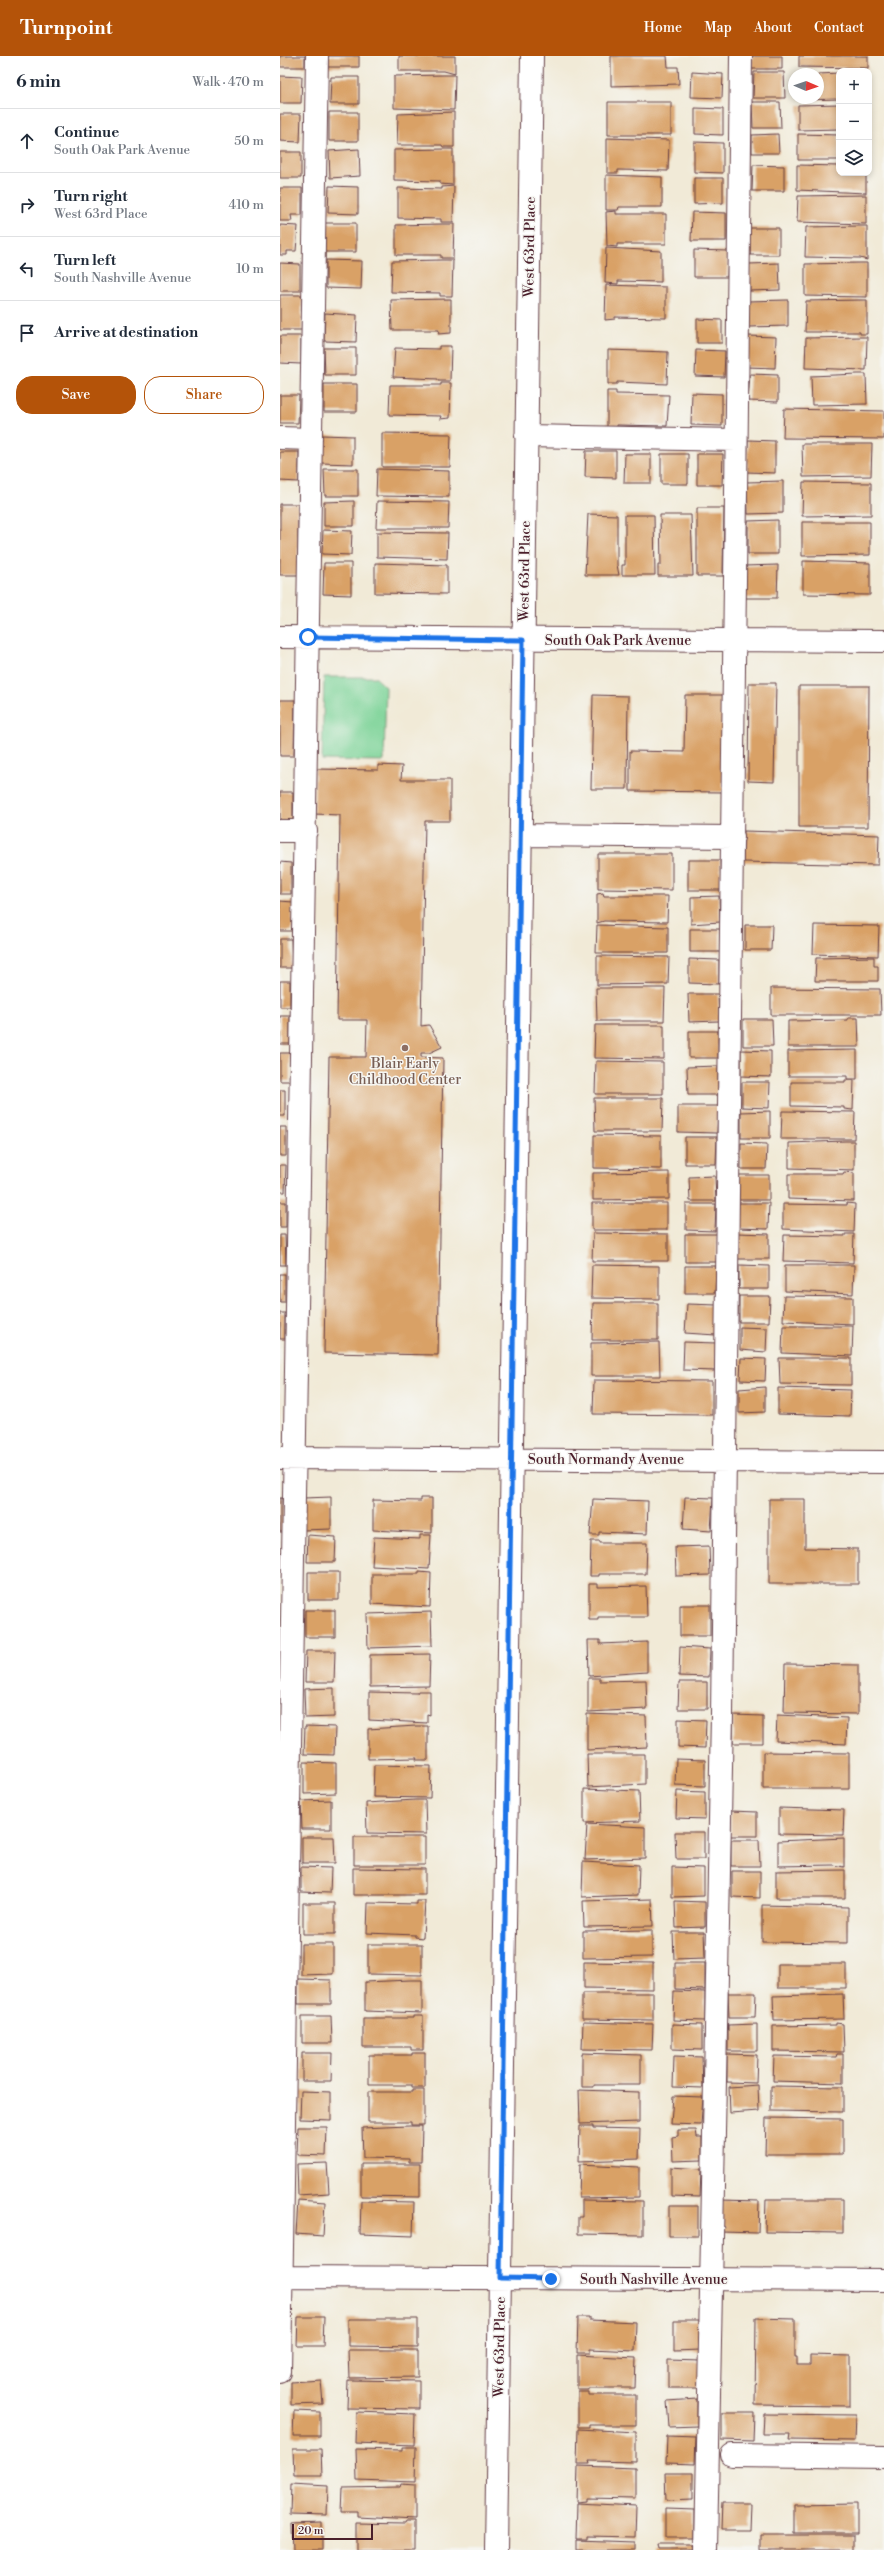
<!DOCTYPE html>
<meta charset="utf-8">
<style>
:root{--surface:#fff;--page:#f6f6f7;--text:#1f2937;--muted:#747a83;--line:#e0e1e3;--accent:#b45309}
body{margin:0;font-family:"Libre Bodoni",serif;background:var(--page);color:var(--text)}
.controls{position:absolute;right:12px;top:12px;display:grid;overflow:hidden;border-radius:8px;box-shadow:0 2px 6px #0003}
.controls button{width:36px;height:36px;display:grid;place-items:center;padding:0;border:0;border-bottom:1px solid var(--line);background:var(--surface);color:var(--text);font:20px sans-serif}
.compass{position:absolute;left:508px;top:12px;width:36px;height:36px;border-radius:50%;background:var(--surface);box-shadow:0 2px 6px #0003;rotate:92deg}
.scale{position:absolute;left:12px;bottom:10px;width:81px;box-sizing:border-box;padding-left:4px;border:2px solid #4a1f2b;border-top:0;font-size:11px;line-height:14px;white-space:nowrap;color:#4a1f2b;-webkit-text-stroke:3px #f6f6f2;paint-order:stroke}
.stop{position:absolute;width:12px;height:12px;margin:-9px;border:3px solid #1a73e8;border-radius:50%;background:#fff}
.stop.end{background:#1a73e8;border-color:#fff;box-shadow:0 1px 4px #0008}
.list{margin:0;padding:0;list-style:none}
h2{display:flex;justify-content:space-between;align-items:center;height:52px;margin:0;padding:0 16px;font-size:17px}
h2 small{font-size:13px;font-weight:400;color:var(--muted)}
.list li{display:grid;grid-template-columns:26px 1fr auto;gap:12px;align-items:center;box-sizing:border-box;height:64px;padding:0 16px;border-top:1px solid var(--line)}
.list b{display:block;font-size:15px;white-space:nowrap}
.list p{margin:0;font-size:13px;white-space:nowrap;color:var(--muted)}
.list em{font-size:13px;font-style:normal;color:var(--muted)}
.actions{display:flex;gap:8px;padding:12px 16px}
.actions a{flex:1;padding:9px 0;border:1px solid var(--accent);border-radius:16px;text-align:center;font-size:14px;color:var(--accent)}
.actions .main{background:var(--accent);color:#fff}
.icon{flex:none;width:22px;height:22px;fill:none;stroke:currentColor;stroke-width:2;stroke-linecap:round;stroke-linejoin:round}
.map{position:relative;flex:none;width:604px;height:2494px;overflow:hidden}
header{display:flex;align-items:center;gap:24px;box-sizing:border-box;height:56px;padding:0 20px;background:var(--accent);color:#fff}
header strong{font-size:19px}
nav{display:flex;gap:22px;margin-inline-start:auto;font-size:14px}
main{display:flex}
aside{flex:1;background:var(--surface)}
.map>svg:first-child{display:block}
</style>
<header>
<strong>Turnpoint</strong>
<nav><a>Home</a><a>Map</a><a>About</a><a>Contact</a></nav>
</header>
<main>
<aside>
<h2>6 min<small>Walk · 470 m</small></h2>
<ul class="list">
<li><svg class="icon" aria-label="ahead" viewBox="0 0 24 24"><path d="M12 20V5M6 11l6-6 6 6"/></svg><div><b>Continue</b><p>South Oak Park Avenue</p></div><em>50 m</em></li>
<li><svg class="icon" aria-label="right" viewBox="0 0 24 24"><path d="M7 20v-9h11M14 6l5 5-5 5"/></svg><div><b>Turn right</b><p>West 63rd Place</p></div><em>410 m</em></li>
<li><svg class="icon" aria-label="left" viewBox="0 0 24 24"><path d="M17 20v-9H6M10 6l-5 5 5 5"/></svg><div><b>Turn left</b><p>South Nashville Avenue</p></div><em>10 m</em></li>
<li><svg class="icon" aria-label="arrive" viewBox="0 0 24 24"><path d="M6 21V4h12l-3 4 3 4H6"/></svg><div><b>Arrive at destination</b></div></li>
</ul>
<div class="actions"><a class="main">Save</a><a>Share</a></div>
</aside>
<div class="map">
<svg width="604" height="2494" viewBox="0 0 604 2494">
<rect width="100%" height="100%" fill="#f6f6f2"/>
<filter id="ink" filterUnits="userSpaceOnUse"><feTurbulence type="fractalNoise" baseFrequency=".025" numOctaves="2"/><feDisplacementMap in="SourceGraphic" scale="8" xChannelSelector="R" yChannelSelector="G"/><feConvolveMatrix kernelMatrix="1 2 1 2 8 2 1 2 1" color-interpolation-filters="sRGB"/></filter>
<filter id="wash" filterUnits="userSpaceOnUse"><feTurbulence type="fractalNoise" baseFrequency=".012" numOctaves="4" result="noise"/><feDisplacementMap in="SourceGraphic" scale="16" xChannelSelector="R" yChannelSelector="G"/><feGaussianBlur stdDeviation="0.9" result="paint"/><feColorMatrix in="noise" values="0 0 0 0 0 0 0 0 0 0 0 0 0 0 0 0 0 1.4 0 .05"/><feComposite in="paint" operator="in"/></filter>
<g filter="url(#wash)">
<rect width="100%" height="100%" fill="#f1ead7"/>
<path fill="#7cd397" stroke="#637961" d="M44,621h51l11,10 -2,74 -62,-1z"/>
<g id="blocks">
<path fill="#d9a166" d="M0,0h25v11h-25z
M48,0h31v11h-31z
M119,0h56v18l-11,-3h-45z
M331,0h56l1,11h10l1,17 -68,2z
M472,0h30v13h-30z
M519,0h69v12l-69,-1z
M412,16l31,2 -1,24 -31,-1z
M474,16h30l1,26h-32z
M559,17v26l-41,1 20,-2v-24z
M163,19h12l-1,35 -60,-2v-32z
M0,20l22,1 -1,26h-21z
M51,21h28v27h-29z
M328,46h63v33h-63z
M472,46h28l1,26h-28z
M559,48v25l-41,1v-25z
M415,52l28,1v26l-28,-1z
M49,56h29v29h-29z
M174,56v35h-11l-1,-2h-45l1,-31z
M0,58h21l-1,28 -20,-1z
M498,78l1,19h-27v-18z
M518,78l41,1v25h-41z
M327,82l62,2 -1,31 -50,-1v3h-11z
M414,86l29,1v30l-29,-1z
M79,93l1,27 -30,2 -1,-27z
M164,93h9v36l-13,-1v-3l-46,-1v-30z
M0,96h21v26h-21z
M473,109l31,1v25h-32z
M517,109l42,1v7h27v20l-69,-3z
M326,119l56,2v30h-43l-1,3h-12z
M414,122h29v25l-29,1z
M49,130l29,1v27l-30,-1z
M174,130l-1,36h-12v-3l-43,-1v-30l44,1v-2z
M0,132h22v27h-11l1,6h-12z
M586,139v29l-69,-2 1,-26z
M336,155v3h50v30h-49v3l-10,-1 -1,-34z
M412,156l34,1v28h-35z
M43,167h33v29h-32z
M162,168h12l-1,34h-12v-3h-45v-30z
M0,169l18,1 -2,25h-9v4h-7z
M580,170h7v34l-7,-2 -55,-1 1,-30z
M470,172h29v27h-30z
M326,192l55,3v31l-43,-1v3l-13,-1z
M414,194l34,1 -1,26h-33z
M46,204l36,1 -1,28 -35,-1z
M161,204h12l-1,36h-12v-3l-49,-1 1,-31z
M0,207l20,1v27h-20z
M499,207l1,27 -30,1 -1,-27z
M580,207h7v34l-62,-1v-32z
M326,229l60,2v31l-51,-1v2l-10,1z
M0,239h22v35h-22z
M171,243v34l-13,1 1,-4h-47l-1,-30z
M508,244v26l-40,1v-26z
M581,244h6v34h-7v-2h-55l1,-31z
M45,257l32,2 -1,27 -32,-1z
M417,263l25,1v23h-25z
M0,280h21v28l-21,-1z
M468,280l28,1 -1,31 -28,-1z
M581,281h6l-1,33 -61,-2 1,-30z
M159,290h12l-1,35h-12v-2l-45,-2 2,-29 44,1z
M44,292h32v27h-31z
M328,294l60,2 -1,32 -50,-2v2h-9z
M416,294l29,1 -1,26 -29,-1z
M470,318l28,1v27l-30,-1z
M578,318h8l1,30 -55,1 -1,-29z
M161,327h10l-1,35 -10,1 1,-3 -52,-1 1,-30h51z
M44,328h33v28h-33z
M327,335h9v3l53,1 -2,31 -50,-1v2h-10z
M412,337l30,1v32l-31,-1z
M0,339h19l-1,28h-18z
M504,353l100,2v28l-101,-1z
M102,377l69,1 -1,33h-68z
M41,379l32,1v28l-32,-1z
M468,384l27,1v32l-28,-1z
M522,388h70l-1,32 -68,1z
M306,395h30v27l-31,-1z
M0,396h19v30l-19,-1z
M345,398h26v29h-27z
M381,398h27v30h-27z
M417,398h26l-1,31h-25z
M44,413h34v27h-33z
M97,413l72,2v26l-73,-1z
M503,425v32l-35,1 -1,-32z
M523,426l68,1v32l-69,1z
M74,445v25h-30v-24z
M97,445l72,1 -1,26h-72z
M0,448h18v71h-18z
M417,452h27l-1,68h-26z
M308,458l29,1v50l2,10h-34z
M345,459h29l1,60h-33v-10h3z
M380,459h31l2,61h-35v-11h3z
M498,464v34h-30v-33z
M522,466h68v33l-68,1z
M43,474l29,1 -1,24 -29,-1z
M97,476l71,1 -1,26 -70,-2z
M523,505l67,2v32l-67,-1z
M44,507h27v32l-28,-1z
M95,507l72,2v29l-72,-1z
M498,509l-1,33h-32l-1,-32z
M469,627h27l-2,99 -26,-1z
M519,630h70l-1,141h-69z
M313,639l35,1 -1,93h-36z
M405,639h39l-1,97 -93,-1v-40l54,1z
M0,644h15l-1,56h-14z
M98,709l24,1 -1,14h49v41h-25l-4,205 8,-1 13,22 -13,6h-8v4l22,1 -5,297 -114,-2 5,-296h37l1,-37h-30l3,-205 -26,-1 1,-45 63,1z
M0,736h13v31h-13z
M464,775l135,4 -1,30 -135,-3z
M318,798h74v36l-74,-1z
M408,804h32l1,30h-33z
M0,806l11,1v31h-11z
M323,837l1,3h64l-1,26 -63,-1 -7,2v-29z
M439,840l1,26 -29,2v-27z
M0,845l13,1 -1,29h-12z
M317,869l71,2v26h-72z
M465,869h27l-1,25h-26z
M534,869l65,1 -1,30 -65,-2z
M410,873h30v23h-30z
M0,883h11l1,29h-12z
M317,900l72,1 -1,27 -71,1z
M594,901v9h4v15h-63l1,-23z
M409,903l30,1v24l-30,-1z
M0,925h10v26h-10z
M316,932h69l-1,33h-67z
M491,932l109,1 1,26h-110z
M408,938h30l1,27 -30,1z
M0,960h10v28h-10z
M568,962h10l1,29h-71v-26l60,-1z
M463,963h29l1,27h-30z
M315,969h69v34l-70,-1z
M409,975h29v27h-29z
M461,994l30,1v26l-30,-1z
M577,994v29h-10v-3h-59v-25z
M0,997h10v28h-10z
M316,1005l67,1v32h-68z
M438,1010v29h-30l-1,-28z
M565,1024h9l-1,30 -9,-1v-2l-53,-1v-24h54z
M462,1026h28l-1,26 -27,-1z
M0,1034h5v26h-5z
M314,1042h69l-1,33h-67z
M398,1050h40l-1,27 -39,-1z
M490,1055v27h-29v-26z
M502,1055l73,1 -1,27h-73z
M0,1071h6v29h-6z
M314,1079l67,1v33l-67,-1z
M405,1081h32l-1,27h-31z
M565,1085h9v29l-65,-2v-25z
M461,1087l26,1 -1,25h-25z
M0,1109h6l-1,27h-5z
M389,1116v27l-76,1v-27z
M564,1116l10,1v28l-66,-2v-25h55z
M459,1119h30v25h-30z
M435,1120l1,25h-26l-1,-24z
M0,1146h6v25h-6z
M312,1147h75v27h-75z
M459,1147h30l-1,26 -30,-1z
M567,1147l8,1 -1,28 -71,-3v-25l64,1z
M406,1148h30l-1,27 -29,-1z
M313,1177l75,1v27h-76z
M456,1177l33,1v25h-33z
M405,1178h32v28h-32z
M565,1178h9l-1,29 -70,-2 1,-26 61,1z
M0,1179h5l1,30h-6z
M312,1209l67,1v33l-68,-1z
M459,1209l30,1v23h-30z
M505,1209h69l-1,29 -68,-3z
M405,1210h31l-1,27h-30z
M0,1218h5v28h-5z
M459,1240h31l-1,26h-30z
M504,1240l69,1v27l-70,-3z
M313,1247h65v37h-66z
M407,1248l30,1 -1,30 -31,-2z
M0,1257h5v26h-5z
M503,1270h70l-1,30 -70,-3z
M460,1271l27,1 -1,24 -26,-2z
M379,1286l1,34h-69v-33z
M404,1286l32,1v28l-33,-1z
M461,1302l25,1 -1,22 -25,-1z
M499,1302h72v27l-71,-1z
M314,1324l118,1v34l-119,-1z
M485,1331v25l-26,1v-24z
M498,1332l73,2 -1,26 -72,-2z
M51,1441v32l-28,1 1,-32z
M405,1441l28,1 -2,33 -28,-2z
M0,1442h2l1,34h-3z
M141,1442h11v35l-59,-3v-30l48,1z
M313,1443l55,2 -1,33 -48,-2v3h-9z
M489,1443h36v49l53,1v35h-89z
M28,1479l28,2 -1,25h-28z
M140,1479h11l-2,34 -57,-3 2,-29 46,2z
M311,1485h9v2h47l-1,31h-47v2h-9z
M429,1490l1,29 -34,1 -1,-29z
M28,1516h31v28h-31z
M139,1516l12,1 -1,34 -58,-3v-30h47z
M309,1528h9v3l48,-1 1,31h-49v3h-9z
M400,1549h30v31h-30z
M25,1554h30v27h-30z
M151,1556l1,34 -64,2 -1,-34z
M308,1584h12v4l47,-2v30l-58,4z
M400,1591l30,2 -1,28 -30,-1z
M26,1595h29l-1,31h-29z
M150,1598l-1,32 -59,1v-32z
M505,1608l73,1v49l-74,-1z
M308,1622h12v3l46,-1 1,29 -59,3z
M399,1626h28v27h-29z
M54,1632v29l-29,1 -1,-29z
M138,1635h12v24l-3,-1v9l-58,-3v-28l48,1z
M307,1658l59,2 1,31 -60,3z
M453,1659l30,1v27h-30z
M497,1659l70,3 -1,26 -70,-3z
M398,1663l28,1 -1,28 -27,-1z
M25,1670l30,1 -1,28 -30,-1z
M136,1670h12v34h-12l1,-2 -49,1v-30z
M483,1696l86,1v36h-86z
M307,1698h58v30l-57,3z
M396,1703l29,1v26l-30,-1z
M24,1706l32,1v30l-32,1z
M94,1709l57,1 -1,32 -57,-1z
M304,1733l55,2 1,30 -56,2z
M397,1735l28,1v27l-29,-1z
M51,1744v29h-29l-1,-28z
M135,1744h10l1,34 -59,-1 -1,-30z
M499,1752l65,2 -1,25 -64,-1z
M451,1755l26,1v24h-27z
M307,1768l58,3v31l-60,2z
M395,1776h29v27h-28z
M22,1781h32l1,26h-33z
M74,1781h71v28h-71z
M564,1782v29l-11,-2 -55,1v-25z
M451,1784h28l1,26h-29z
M303,1806l56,3 -1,30 -56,2z
M21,1811l30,1 -1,25 -29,-1z
M392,1811l32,1v28l-32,1z
M73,1812l72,1v26h-72z
M565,1814v28h-69v-27z
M452,1815h28v27l-28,-1z
M372,1843l1,27 -69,1 -1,-26z
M137,1845h8l-2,37 -8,-1v-2l-48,-2 1,-30 49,1z
M395,1845l30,1v25l-29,1z
M23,1847h32v31h-32z
M482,1849l86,2v36l-86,-1z
M372,1874v27l-69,1v-27z
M393,1876h31l1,26 -31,1z
M21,1888h32v30l-32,1z
M88,1888h54v31l-54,-1z
M304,1906l69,1v26l-69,-1z
M395,1907h30v27l-30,-1z
M498,1908h68v24h-68z
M18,1923l33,1v24h-33z
M130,1924h12v33l-57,-2v-29z
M394,1935l31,1v29l-32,-1z
M302,1937h71v27l-71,-1z
M448,1937h28l-1,24h-26z
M563,1938l1,25 -70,1 -1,-24z
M22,1960h29l1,27h-30z
M133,1960h10v34h-12v-3h-48v-29h50z
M303,1966l70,2 -1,26 -70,-1z
M556,1967l7,1 1,28 -71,-1v-25l63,-1z
M392,1968l30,1v25l-30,-1z
M477,1968v27h-29v-26z
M22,1997h30l-1,28h-29z
M132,1997h13v35h-13v-3h-43v-30h43z
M302,1997l59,2v30h-47v2h-12z
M447,1998l30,1 -1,28 -29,-1z
M557,1998h6v29l-70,-2 1,-25 62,1z
M394,2000l28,1 1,31 -30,-1z
M478,2029l1,26 -29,2 -1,-26z
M491,2030l72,1v25l-72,-1z
M132,2034h12v35h-13v-3h-43v-30h44z
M299,2034l60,2v30l-59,2z
M21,2035l30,1v28l-31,-1z
M393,2040l30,1 -2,28 -30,-1z
M486,2062l77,1v35h-78z
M129,2070h13l-1,36h-12v-3l-46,-1 -1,-30z
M300,2070h13v2l47,1 -1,30 -60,2z
M18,2071h29l-1,29 -29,-1z
M398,2074h18l1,7h5v23l-29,1 -1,-24 6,-1z
M47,2107l2,30 -31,2 -1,-31z
M81,2108h59v33l-59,-1z
M300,2108l59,3v30l-60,1z
M391,2111l30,2 -1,28 -29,-1z
M486,2143h77v34l-78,-1z
M18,2144l27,2 -2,34 -27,-2z
M302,2144l61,1v34l-65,-1v-17h4z
M441,2144l38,1 -1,32 -36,-1z
M81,2145l53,1 -1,34 -53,-2z
M389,2150h29v30h-29z
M18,2261h26l-1,29h-26z
M298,2261h11v3l47,2 -1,29 -45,-2v4h-13z
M476,2262l39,1v38h2v8h13v-10l40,1v50l-95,-1z
M68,2263h70v28l-70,-1z
M394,2264h25l1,30 -26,1z
M68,2294h70v27l-69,1z
M297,2299l59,3 -1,30h-46v2h-12z
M388,2304l32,1 -1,27h-31z
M41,2324l2,24 -32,1v-23z
M68,2324l71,1v28l-72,-1z
M298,2336h11v3h47v30h-47v2h-11z
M417,2343v27l-28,1 -2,-26z
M14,2355l26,1v24h-27z
M76,2356l59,2 -1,31 -59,-2z
M442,2357h32l-1,28 -31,-1z
M484,2358l92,1 -1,26 -66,-1 1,-6h-27z
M298,2373l58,3v30l-47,-1 1,3h-13z
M387,2380l29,1 -1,27 -29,-1z
M122,2391h14l-1,35 -58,-2 -1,-31 46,1z
M13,2393h28l1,27h-28z
M298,2410l57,2v31l-48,-1v3l-10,1z
M385,2417h28v27l-27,1z
M11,2428l37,2 -1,29 -37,-1z
M121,2428l14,1v35l-57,-3v-5h-17l1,-24 58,-1z
M297,2447l59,3 -1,31 -48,-1v3h-11z
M442,2447h29l-1,27h-29z
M577,2448v29h-63v-28z
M385,2453l30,1v28h-30z
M42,2466v28h-29l-1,-27z
M126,2466h8v28h-58v-27l49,1z
M481,2479h93v15h-93z
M296,2484l59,2v8h-59z
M377,2489h38v5h-37z"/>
</g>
</g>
<g filter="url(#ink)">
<use href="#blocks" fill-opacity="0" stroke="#633d45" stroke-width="1"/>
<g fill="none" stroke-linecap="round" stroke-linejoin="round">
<g stroke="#633d45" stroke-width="24">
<path id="minor" d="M246,380l210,4
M0,382l31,1
M0,581l604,4
M0,775h26
M241,779l212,2
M1,1402l603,4
M0,2221l604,3
M0,2316l37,-2316
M452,2399l152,2
M216,2494l36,-2494
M426,2494l16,-835 19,-1659"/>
</g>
<use href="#minor" stroke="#fff" stroke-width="22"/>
</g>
</g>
<g fill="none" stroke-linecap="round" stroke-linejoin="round" filter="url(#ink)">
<path stroke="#1a73e8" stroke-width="5" d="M28,581l215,3 -23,1638 51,1"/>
</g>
<circle fill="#8d6e63" stroke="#f6f6f2" stroke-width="1.5" cx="125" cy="992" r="4"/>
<g text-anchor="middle" stroke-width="3" stroke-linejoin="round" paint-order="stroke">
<g font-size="14" fill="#4a1f2b" stroke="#f6f6f2">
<text transform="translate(249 191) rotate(-89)" y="5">West 63rd Place</text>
<text transform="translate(244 515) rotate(-89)" y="5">West 63rd Place</text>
<text x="338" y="589">South Oak Park Avenue</text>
<text x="326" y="1408">South Normandy Avenue</text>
<text x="374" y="2228">South Nashville Avenue</text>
<text transform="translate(219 2291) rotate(-89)" y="5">West 63rd Place</text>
</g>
<g font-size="14" fill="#785e54" stroke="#f6f6f2">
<text x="125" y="1012">Blair Early<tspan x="125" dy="16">Childhood Center</tspan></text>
</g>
</g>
</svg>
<div class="controls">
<button>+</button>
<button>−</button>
<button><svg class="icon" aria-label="layers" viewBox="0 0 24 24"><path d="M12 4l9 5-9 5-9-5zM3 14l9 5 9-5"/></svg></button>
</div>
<svg class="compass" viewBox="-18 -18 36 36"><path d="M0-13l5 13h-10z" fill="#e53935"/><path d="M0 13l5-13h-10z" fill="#747a83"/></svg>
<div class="scale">20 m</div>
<div class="stop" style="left:28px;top:581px"></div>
<div class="stop end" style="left:271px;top:2223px"></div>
</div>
</main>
